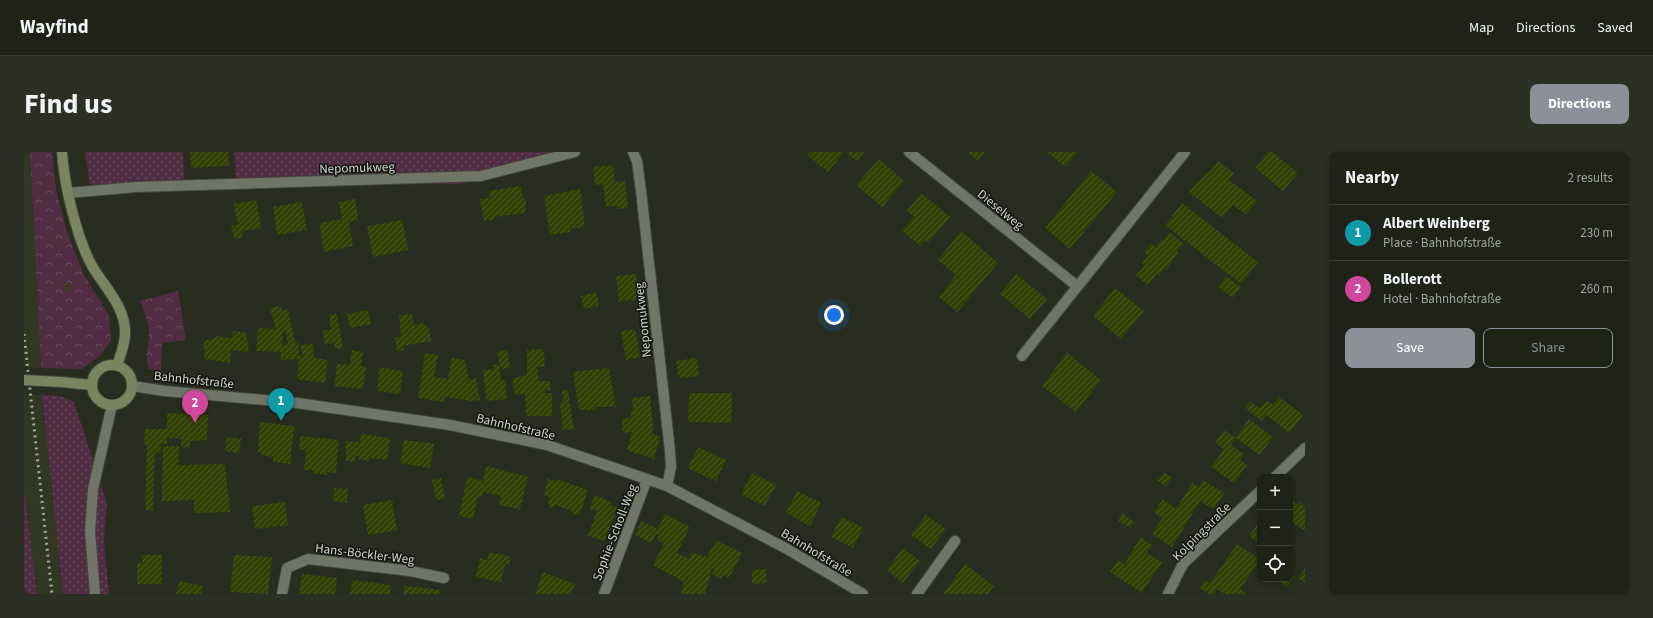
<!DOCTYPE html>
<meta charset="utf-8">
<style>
:root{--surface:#1e2217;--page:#2b2f24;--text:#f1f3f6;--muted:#a1a4a1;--line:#3c3f36;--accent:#8c9099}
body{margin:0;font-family:"Source Sans 3",sans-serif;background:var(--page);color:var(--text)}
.controls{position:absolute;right:12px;bottom:12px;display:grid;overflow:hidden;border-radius:8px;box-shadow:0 2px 6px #0003}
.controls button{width:36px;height:36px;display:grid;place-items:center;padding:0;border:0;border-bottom:1px solid var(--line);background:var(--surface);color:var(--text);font:20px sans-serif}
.you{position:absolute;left:810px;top:163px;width:14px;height:14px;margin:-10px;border:3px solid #fff;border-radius:50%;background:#1a73e8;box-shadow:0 0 0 6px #1a73e833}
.badge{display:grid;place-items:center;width:26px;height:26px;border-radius:50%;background:var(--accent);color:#fff;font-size:13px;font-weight:700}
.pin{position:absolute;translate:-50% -33px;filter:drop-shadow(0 1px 2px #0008)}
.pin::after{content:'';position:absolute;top:21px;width:14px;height:12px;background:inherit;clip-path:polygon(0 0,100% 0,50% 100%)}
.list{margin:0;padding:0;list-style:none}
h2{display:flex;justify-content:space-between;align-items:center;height:52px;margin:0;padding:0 16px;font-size:17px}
h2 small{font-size:13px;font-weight:400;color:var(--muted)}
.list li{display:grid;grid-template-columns:26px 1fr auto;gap:12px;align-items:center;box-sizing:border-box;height:56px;padding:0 16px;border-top:1px solid var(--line)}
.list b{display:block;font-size:15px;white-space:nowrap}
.list p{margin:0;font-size:13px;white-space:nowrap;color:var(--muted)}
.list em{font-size:13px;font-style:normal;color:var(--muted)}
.actions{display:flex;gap:8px;padding:12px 16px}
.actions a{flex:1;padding:9px 0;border:1px solid var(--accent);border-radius:8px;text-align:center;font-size:14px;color:var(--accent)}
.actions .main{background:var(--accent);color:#fff}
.icon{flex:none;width:22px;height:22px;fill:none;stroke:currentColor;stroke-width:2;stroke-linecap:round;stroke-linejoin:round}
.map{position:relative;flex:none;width:1281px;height:442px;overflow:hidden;border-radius:8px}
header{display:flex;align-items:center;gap:24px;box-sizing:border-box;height:56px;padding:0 20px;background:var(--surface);border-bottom:1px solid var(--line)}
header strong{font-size:19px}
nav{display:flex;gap:22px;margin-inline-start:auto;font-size:14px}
.intro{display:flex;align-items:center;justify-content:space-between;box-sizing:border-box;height:96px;padding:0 24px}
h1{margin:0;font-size:28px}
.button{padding:10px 18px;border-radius:8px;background:var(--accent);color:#fff;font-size:14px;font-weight:700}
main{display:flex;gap:24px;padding:0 24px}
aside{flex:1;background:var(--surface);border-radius:8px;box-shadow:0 2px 6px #0003}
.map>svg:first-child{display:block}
</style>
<header>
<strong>Wayfind</strong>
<nav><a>Map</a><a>Directions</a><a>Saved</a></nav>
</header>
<div class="intro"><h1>Find us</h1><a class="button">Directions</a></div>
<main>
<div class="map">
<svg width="1281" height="442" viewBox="0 0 1281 442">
<defs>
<pattern id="grass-dots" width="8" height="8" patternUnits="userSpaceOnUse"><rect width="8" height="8" fill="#502d43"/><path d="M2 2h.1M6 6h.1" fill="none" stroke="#684b5d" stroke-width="1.8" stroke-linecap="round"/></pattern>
<pattern id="forest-crowns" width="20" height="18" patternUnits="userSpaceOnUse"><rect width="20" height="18" fill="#502d43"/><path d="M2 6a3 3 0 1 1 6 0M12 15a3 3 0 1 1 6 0" fill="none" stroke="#684b5d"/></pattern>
<pattern id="building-hatch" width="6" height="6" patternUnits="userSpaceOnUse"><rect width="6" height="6" fill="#314106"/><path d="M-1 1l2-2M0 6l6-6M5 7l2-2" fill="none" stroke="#4e5c29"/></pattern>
</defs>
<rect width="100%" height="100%" fill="#282d1f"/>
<path fill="#303723" d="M0,0h6l11,216 -17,-1z
M0,242l18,1 21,199h-26l-13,-105z"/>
<path fill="url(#grass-dots)" d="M61,0h98l1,26 3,13 -97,-6z
M210,0h328l-101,32 -225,-1z
M18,243l18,1 14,6 33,101 -3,38 5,53h-46z
M0,337l13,105h-13z"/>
<path fill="url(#forest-crowns)" d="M6,0h22l4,37 11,43 17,43 25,40 2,26 -11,15 -18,13 -41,-1z
M154,139l8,49 -24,3 -1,27 -12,-1c-5,-17 -1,-15 0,-31 1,-13 -4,-24 -9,-37z"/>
<path fill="url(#building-hatch)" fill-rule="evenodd" d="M166,0h38l1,14 -38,2z
M786,0h34l-16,20 -21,-17z
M822,0h18l-7,9z
M943,0h18l-7,9z
M1023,0h31l-13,15z
M1244,0h4l26,21 -15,18 -28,-23z
M855,7l25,22 -22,26 -26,-22z
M1194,9l16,12 -5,7 28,21 -11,13 -13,-9 -11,13 -33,-26 17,-19 2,1z
M589,13l2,17 10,-1 3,27 -11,1v-3l-11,1 -3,-23 -8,1 -2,-18z
M1067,19l26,21 -47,57 -25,-21z
M497,34l2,12 3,2 -1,13 -31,4v3l-10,1 -4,-22 10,-1 -1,-7z
M556,37l5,38 -15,2v3l-20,3 -6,-39z
M897,41l29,24 -22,26 -4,-3 -4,6 -18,-15 12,-14 -7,-6z
M331,47l3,21 -9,2 4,24 -29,6 -5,-29 23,-4 -3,-17z
M232,48l5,28 -18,3 -1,7 -8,1 -3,-14h7l-4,-21z
M278,50l5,28 -30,5 -4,-28z
M1158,51l76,59 -17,22 -76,-59z
M378,68l6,30 -35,7 -6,-31z
M937,79l37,32 -41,49 -18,-15 17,-22 -18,-15z
M1145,80l15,12 -7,7 1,2 -6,7 1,1 -7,9 -2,-1 -5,7 -3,-2 -8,11 -12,-10 9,-10 -3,-2 6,-7 -4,-4 7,-9 5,4 5,-7h3z
M612,122l3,25 -20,2 -3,-25z
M992,122l31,25 -17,20 -30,-25z
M1202,124l15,11 -8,11 -15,-11z
M41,130h3l1,9h-3z
M1091,136l29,23 -23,28 -28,-23z
M572,140l3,14 -15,3 -3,-13z
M257,154l1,5 6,-2 7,34 3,-1 1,14h3l-1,-11 12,-1 1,14 14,2 -3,23 -28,-4 2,-20 -18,1v-8l-25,-1 2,-23 18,1 -6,-21zM261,178l3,14 -6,2 1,-15z
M344,158l3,14 -21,4 -3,-14z
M313,162l6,35 -8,-1 -1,-5 -9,1 -2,-13 8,-2 -2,-14z
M388,162l2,11 10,-2 5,6 2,12 -28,5 1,4 -7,2 -2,-14 6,-2 -2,-20z
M611,177l5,28 -14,3 -5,-29z
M209,179l13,2 3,19 -18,-2 -1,13 -26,-4 1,-10 -2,-2 1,-5 3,-2h5l5,-4 15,2z
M519,197l2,12 -1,6h-6v14h12v9h-5v3h7v23h-26l-1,-23 -10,2 -3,-17 15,-3v-25z
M328,198l11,2 -2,14 5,1 -3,22 -29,-3 3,-22 13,1z
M483,198l3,18 -9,1 -4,-17z
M401,201l13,2 -4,22 14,2 4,-21 13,2 4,20 7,-2 4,22 -8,1 -27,-4 -1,5 -26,-4z
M1043,201l34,27 -25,32 -34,-26z
M673,206l2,18 -20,2 -3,-17z
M469,213h6l2,15h4l2,19 -21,2 -3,-31 11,-1z
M356,215l23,4 -3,23 -23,-3z
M585,216l7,39h-21v3h-16l-6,-38z
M544,238l1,9 5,31 -11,-1 -3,-25 3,-4 -1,-9z
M665,241h43l-1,30 -43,-1z
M626,244l3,32 -2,5 9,4 -6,22 -27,-9 5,-18 -10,1v-15h8l3,-10 -1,-10z
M1255,245l24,18 -13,18 -24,-18 -4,6 -17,-13 5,-6 9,6 8,-7 6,4z
M143,261l41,2 -1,25 -17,1v7l-9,-1v-8l-14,-1v6h-6l-1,9h-5l-2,57h-8l2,-65h-3l1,-16h22z
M1225,267l24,18 -13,18 -24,-17 -5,7 13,9 -4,6 7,5 -13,18 -23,-16 13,-18 -9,-6 9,-13 12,8z
M236,270l34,4 -4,38 -17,-2v-5l-12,-2v-3h-3z
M337,282l29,4 -3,22 -18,-2v3l-11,-2v-3h-3v5h-9v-20l14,1z
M276,284l39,4 -3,33 -9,-1v3l-14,-2v-3h-9l2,-20 -7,-1z
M202,285l15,2 -2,14 -14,-2z
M380,288l30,4 -4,24 -30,-5z
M139,294h16l-1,19 47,-1 5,48 -36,1v-13l-32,1z
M674,295l28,13 -10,21 -28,-13z
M462,314l42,11 -8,32 -21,-4 2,-9 -18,-4 -1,5h-4l-5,22 -14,-3 8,-39 16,4z
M728,321l24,12 -11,21 -24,-12z
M1141,321l7,5 -6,8 -9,-6z
M417,326l4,21 -9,1 -4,-20z
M524,327l7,2 1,-2 32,11 -8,24 -6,1 -2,-4 -16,-6 -4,3 -3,-2 -1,-3 2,-6 -6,-2z
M1179,328l21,13 -10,16 -14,-8 -28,46 -20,-13 10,-16 -8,-6 9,-13 13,10 16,-26 7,4z
M310,336l14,1 -1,14 -14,-2z
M773,339l24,12 -11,23 -24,-13z
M570,343l18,7 -1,3 7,3 -14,33 -16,-5 9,-25 -7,-2z
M1266,347l8,6 2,-3 5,4v25l-15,-10z
M368,348l5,30 -29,5 -5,-30z
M261,350l3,23 -33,4 -3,-23z
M1098,361l12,9 -4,6 -12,-8z
M641,362l25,13 -13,26 13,6 1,-6 16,4 9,-17 26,13 -13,25 -6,-3 -2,4 -9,-5 3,-4 -5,-2 1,4 -6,22h-24l3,-12 -31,-17 11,-22 -7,-3 2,-5 -3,-1 -5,9 -16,-8 6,-14 17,8z
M902,363l20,14 -15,20 -20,-14z
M817,365l22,11 -10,20 -22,-11z
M1236,369v22l-11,-7z
M1116,385l12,8 -5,8 15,9 -20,31 -32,-21 8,-12 7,4z
M1213,392l23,16 -20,29 7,5h-23l-7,-5 -3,5h-5l-9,-6 5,-8 5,3z
M879,396l17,13 -17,22 -16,-13z
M465,400l22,5 -2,7 -4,-1 -4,19 -25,-5 4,-19 7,2z
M118,403h20v29h-25v-21h5z
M210,403l38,2 -4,37 -38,-2z
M941,412l29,22 -6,8h-45z
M1281,416v15l-7,-5z
M742,417v14l-14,1v-14z
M519,420l32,12 -4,10h-36z
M1266,421l5,3 -8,11 -12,-8h15z
M278,422l35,4 -2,16h-36z
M328,428l39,5 -1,9h-40z
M155,429l24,5 -2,8h-25z
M381,434l36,4 -1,4h-37z"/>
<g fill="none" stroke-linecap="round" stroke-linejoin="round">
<g stroke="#43473c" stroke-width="12">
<path id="street" d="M609,0l4,9 4,30 29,260 1,16 -4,19
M885,0l168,134
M44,41l68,-6 345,-11 94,-24
M998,204l163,-204
M108,234l33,5 132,12 153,22 97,20 120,41 120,63 76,45
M1251,325l30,-29
M71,442l-5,-63 3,-42 19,-84
M258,442l5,-26 21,-9 102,12 34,7
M580,442l43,-115
M893,442l38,-53
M1144,442l15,-30 77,-73"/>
</g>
<g stroke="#43473c" stroke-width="12">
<path id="secondary" d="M38,0c2,32 14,83 29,112 12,22 35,42 34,70 0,10 -5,22 -8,32
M68 233a20 20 0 1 1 40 0a20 20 0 1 1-40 0Z
M37,230l31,3"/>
</g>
<use href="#street" stroke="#707667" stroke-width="10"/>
<use href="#secondary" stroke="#788560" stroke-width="10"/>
<path stroke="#a4a79d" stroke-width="3" stroke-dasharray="2 4" stroke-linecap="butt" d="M0,182l28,260"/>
<g stroke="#43473c" stroke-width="12" stroke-linecap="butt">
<path id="secondary-bridge" d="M0,228l37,2"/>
</g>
<use href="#secondary-bridge" stroke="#788560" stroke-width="10"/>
</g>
<g text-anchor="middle" stroke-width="3" stroke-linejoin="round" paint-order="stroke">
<g font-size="13" fill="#d3d6cd" stroke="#12140e">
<text transform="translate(333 15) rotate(-2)" y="5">Nepomukweg</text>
<text transform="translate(977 57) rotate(39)" y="5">Dieselweg</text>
<text transform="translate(618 168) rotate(-96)" y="5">Nepomukweg</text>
<text transform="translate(170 227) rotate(6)" y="5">Bahnhofstraße</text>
<text transform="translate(492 274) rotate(13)" y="5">Bahnhofstraße</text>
<text transform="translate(1177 379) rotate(-45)" y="5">Kolpingstraße</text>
<text transform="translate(590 380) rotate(-69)" y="5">Sophie-Scholl-Weg</text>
<text transform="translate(793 400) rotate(31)" y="5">Bahnhofstraße</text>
<text transform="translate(341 401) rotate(7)" y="5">Hans-Böckler-Weg</text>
</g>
</g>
</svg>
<div class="controls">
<button>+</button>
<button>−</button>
<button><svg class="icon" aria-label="locate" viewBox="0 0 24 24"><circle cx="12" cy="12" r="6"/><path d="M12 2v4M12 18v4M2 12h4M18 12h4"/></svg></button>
</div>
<div class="you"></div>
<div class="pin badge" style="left:257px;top:269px;background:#0f9aa8">1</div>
<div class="pin badge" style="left:171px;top:271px;background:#d1479c">2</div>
</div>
<aside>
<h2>Nearby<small>2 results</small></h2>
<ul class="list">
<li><span class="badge" style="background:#0f9aa8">1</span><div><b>Albert Weinberg</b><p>Place · Bahnhofstraße</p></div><em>230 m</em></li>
<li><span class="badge" style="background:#d1479c">2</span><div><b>Bollerott</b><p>Hotel · Bahnhofstraße</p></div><em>260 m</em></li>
</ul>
<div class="actions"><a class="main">Save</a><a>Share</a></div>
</aside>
</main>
